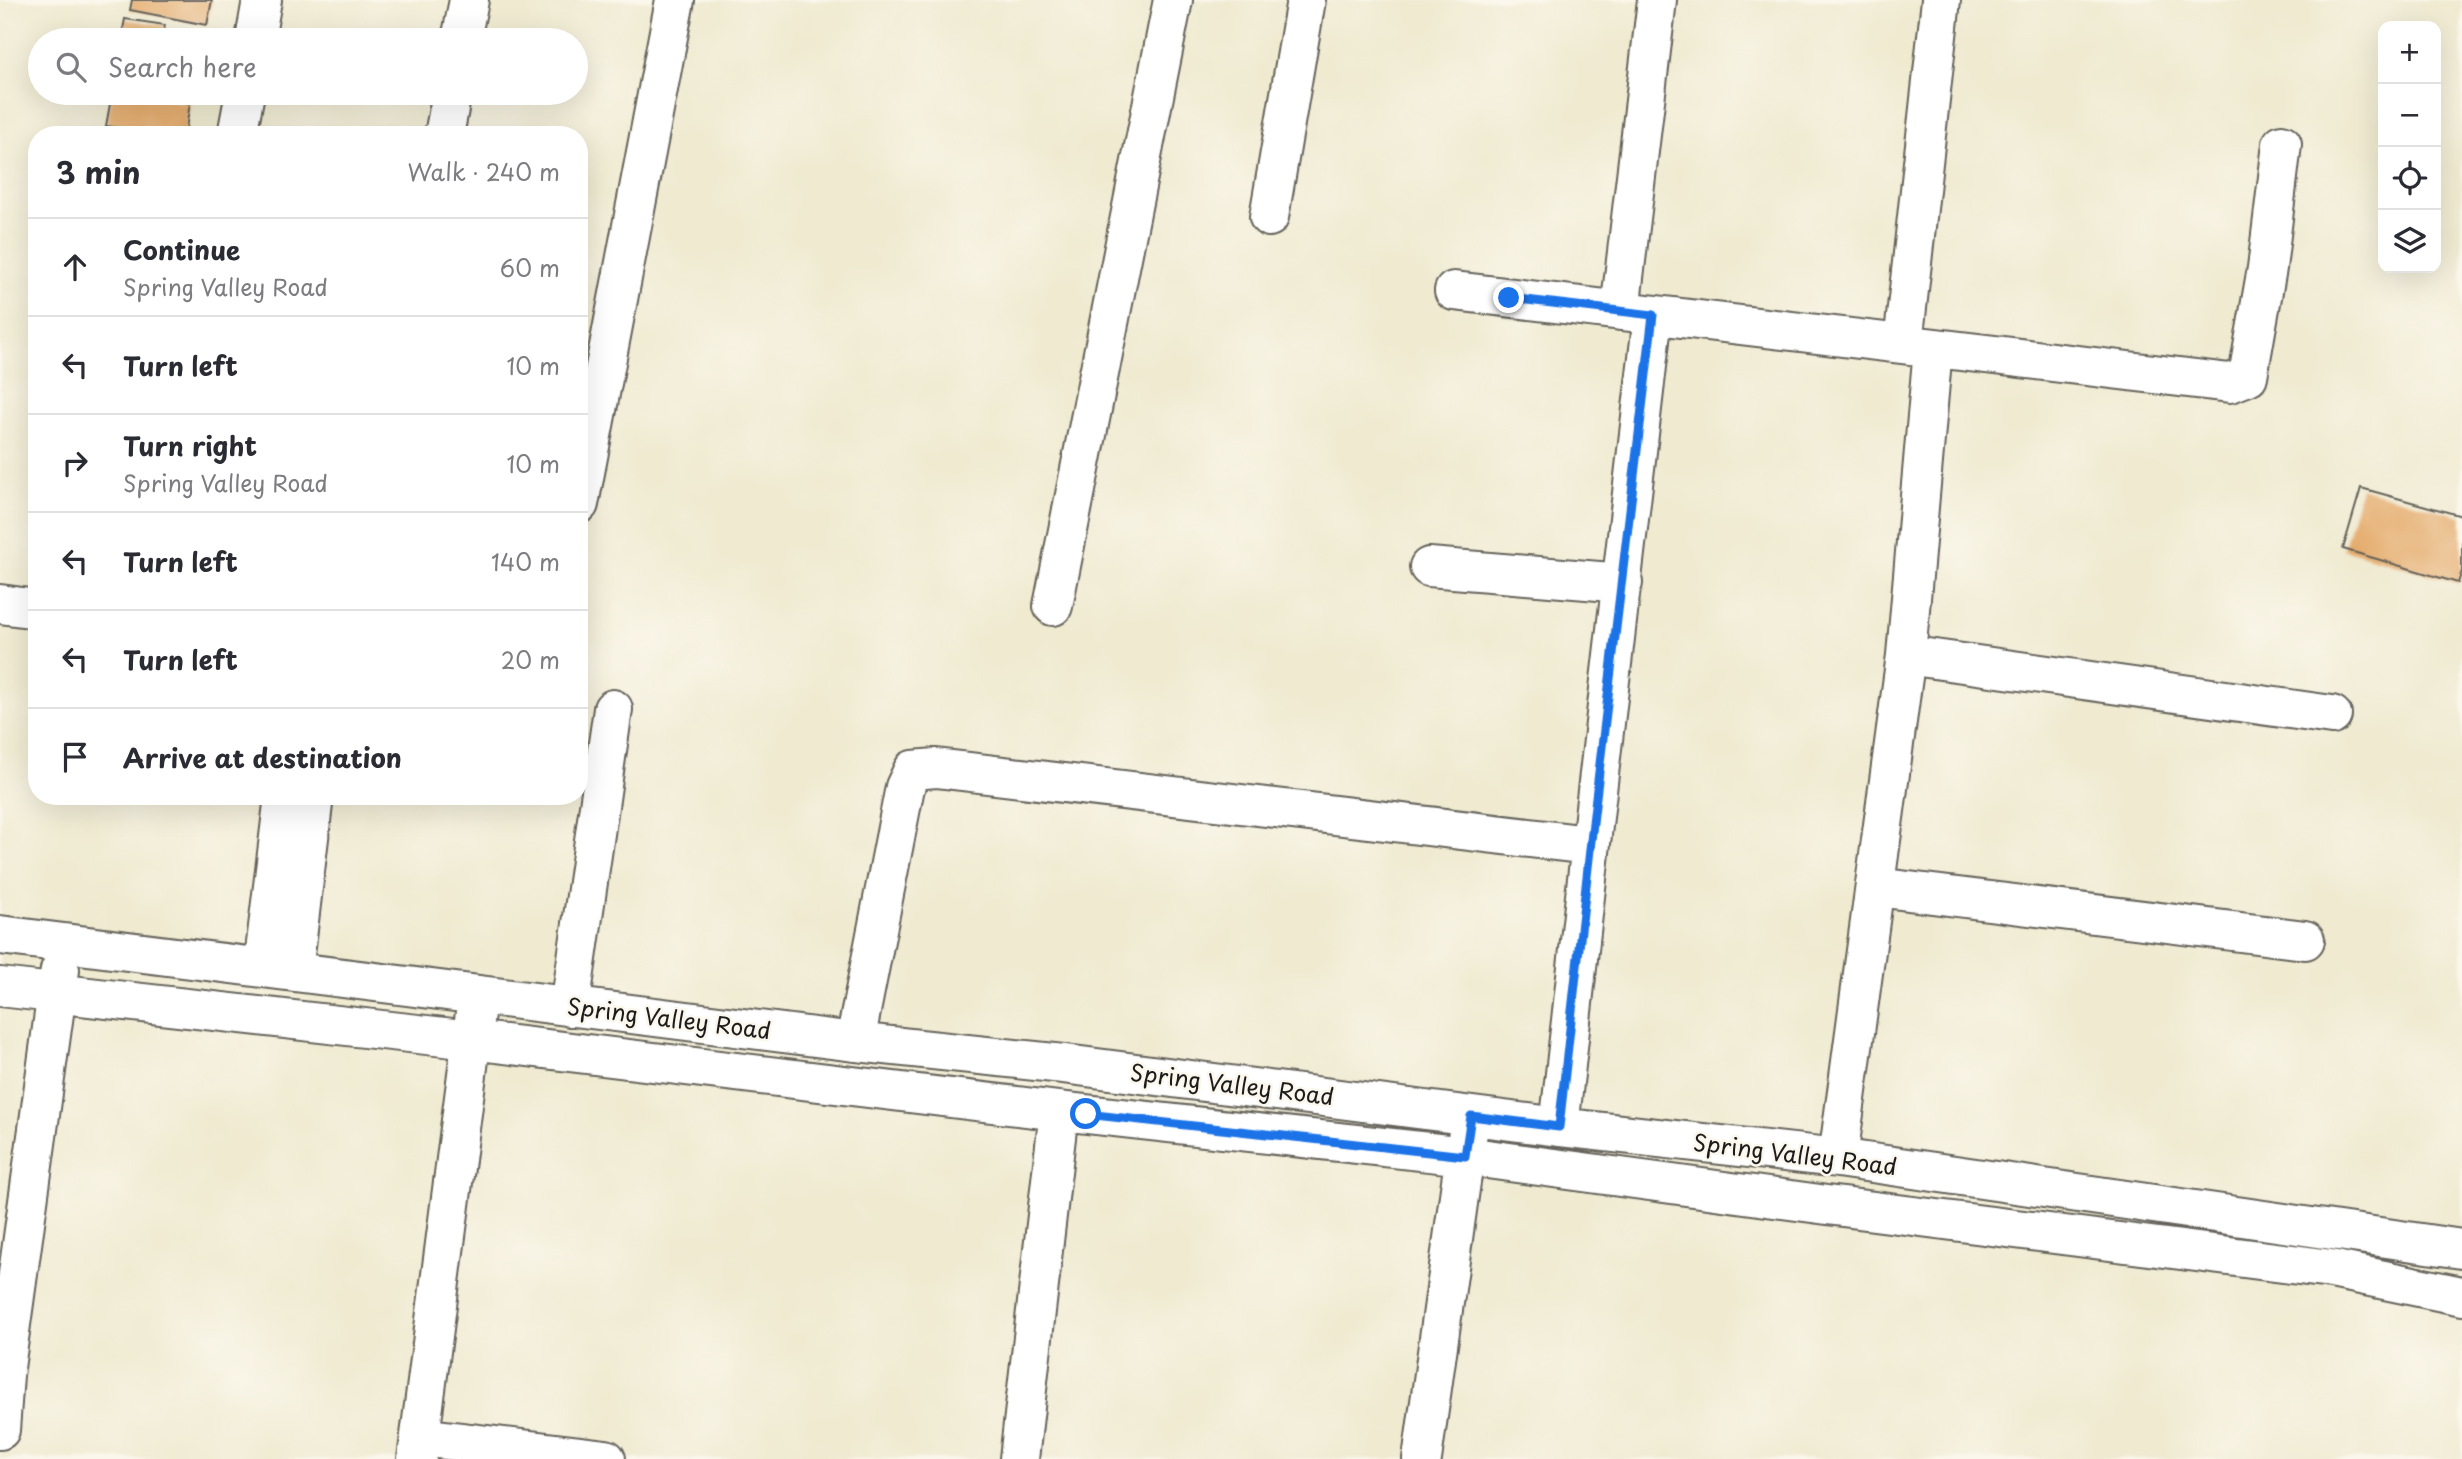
<!DOCTYPE html>
<meta charset="utf-8">
<style>
:root{--surface:#fff;--page:#f2f2f3;--text:#2b2b33;--muted:#7c7c81;--line:#e1e1e2}
body{margin:0;font-family:"Playpen Sans",sans-serif;background:var(--page);color:var(--text)}
.controls{position:absolute;right:21px;top:21px;display:grid;overflow:hidden;border-radius:14px;box-shadow:0 7px 28px #0002}
.controls button{width:63px;height:63px;display:grid;place-items:center;padding:0;border:0;border-bottom:2px solid var(--line);background:var(--surface);color:var(--text);font:35px sans-serif}
.stop{position:absolute;width:21px;height:21px;margin:-16px;border:5px solid #1a73e8;border-radius:50%;background:#fff}
.stop.end{background:#1a73e8;border-color:#fff;box-shadow:0 2px 7px #0008}
.list{margin:0;padding:0;list-style:none}
h2{display:flex;justify-content:space-between;align-items:center;height:91px;margin:0;padding:0 28px;font-size:30px}
h2 small{font-size:23px;font-weight:400;color:var(--muted)}
.list li{display:grid;grid-template-columns:46px 1fr auto;gap:21px;align-items:center;box-sizing:border-box;height:98px;padding:0 28px;border-top:2px solid var(--line)}
.list b{display:block;font-size:26px;white-space:nowrap}
.list p{margin:0;font-size:23px;white-space:nowrap;color:var(--muted)}
.list em{font-size:23px;font-style:normal;color:var(--muted)}
.icon{flex:none;width:38px;height:38px;fill:none;stroke:currentColor;stroke-width:2;stroke-linecap:round;stroke-linejoin:round}
.map{position:relative;flex:none;width:2462px;height:1459px;overflow:hidden}
.search{position:absolute;background:var(--surface);box-shadow:0 7px 28px #0002;left:28px;top:28px;width:560px;height:77px;display:flex;align-items:center;gap:18px;box-sizing:border-box;padding:0 24px;border-radius:38px;color:var(--muted);font-size:26px}
.panel{position:absolute;background:var(--surface);box-shadow:0 7px 28px #0002;left:28px;top:126px;width:560px;height:679px;border-radius:28px}
.map>svg:first-child{display:block}
</style>
<div class="map">
<svg width="2462" height="1459" viewBox="0 0 2462 1459">
<rect width="100%" height="100%" fill="#fbf7ec"/>
<filter id="ink" filterUnits="userSpaceOnUse"><feTurbulence type="fractalNoise" baseFrequency=".0143" numOctaves="2"/><feDisplacementMap in="SourceGraphic" scale="14" xChannelSelector="R" yChannelSelector="G"/><feConvolveMatrix kernelMatrix="1 2 1 2 8 2 1 2 1" color-interpolation-filters="sRGB"/></filter>
<filter id="wash" filterUnits="userSpaceOnUse"><feTurbulence type="fractalNoise" baseFrequency=".00686" numOctaves="4" result="noise"/><feDisplacementMap in="SourceGraphic" scale="28" xChannelSelector="R" yChannelSelector="G"/><feGaussianBlur stdDeviation="1.57" result="paint"/><feColorMatrix in="noise" values="0 0 0 0 0 0 0 0 0 0 0 0 0 0 0 0 0 1.4 0 .05"/><feComposite in="paint" operator="in"/></filter>
<g filter="url(#wash)">
<rect width="100%" height="100%" fill="#efead0"/>
<g id="blocks">
<path fill="#e4aa6b" d="M132,0h80l-5,25 -77,-15z
M125,19l40,6 -3,15h-41z
M112,93h50l-1,6 29,4 -5,32h-24l-55,-9z
M2361,488l101,28v55l-4,12 -115,-34z"/>
</g>
</g>
<g filter="url(#ink)">
<use href="#blocks" fill-opacity="0" stroke="#66645b" stroke-width="2"/>
<g fill="none" stroke-linecap="round" stroke-linejoin="round">
<g stroke="#66645b" stroke-width="42">
<path id="minor" d="M255,40l7,-40
M461,40l8,-40
M237,135l8,-42
M444,135l8,-42
M1269,217l37,-217
M1454,291l776,92 18,-7 19,-108 15,-124
M1620,311l37,-311
M1903,344l38,-344
M579,504l96,-504
M1429,567l194,16
M0,604l37,5
M1053,606l120,-606
M1906,655l426,60
M1876,887l429,53
M0,935l855,107 209,22 495,63 279,31 624,91
M263,968l21,-172
M293,971l21,-175
M0,987l471,53 588,71 406,45 362,49 504,64 131,27
M570,1007l43,-298
M855,1042l50,-255 8,-17 23,-2 653,77
M1559,1127c29,-271 63,-541 94,-812
M1838,1158l68,-503 27,-307
M0,1430l4,-55 56,-405
M420,1437l186,22
M417,1459l58,-446
M1019,1459l40,-348
M1422,1459l46,-327"/>
</g>
<use href="#minor" stroke="#fff" stroke-width="38"/>
</g>
</g>
<g fill="none" stroke-linecap="round" stroke-linejoin="round" filter="url(#ink)">
<path stroke="#1a73e8" stroke-width="9" d="M1086,1114l379,42 6,-40 88,11c29,-271 62,-541 94,-812l-144,-17"/>
</g>
<g text-anchor="middle" stroke-width="5" stroke-linejoin="round" paint-order="stroke">
<g font-size="23" fill="#1c1c1c" stroke="#fbf7ec">
<text transform="translate(669 1019) rotate(7)" y="8">Spring Valley Road</text>
<text transform="translate(1232 1085) rotate(7)" y="8">Spring Valley Road</text>
<text transform="translate(1795 1155) rotate(7)" y="8">Spring Valley Road</text>
</g>
</g>
</svg>
<div class="controls">
<button>+</button>
<button>−</button>
<button><svg class="icon" aria-label="locate" viewBox="0 0 24 24"><circle cx="12" cy="12" r="6"/><path d="M12 2v4M12 18v4M2 12h4M18 12h4"/></svg></button>
<button><svg class="icon" aria-label="layers" viewBox="0 0 24 24"><path d="M12 4l9 5-9 5-9-5zM3 14l9 5 9-5"/></svg></button>
</div>
<div class="stop" style="left:1086px;top:1114px"></div>
<div class="stop end" style="left:1509px;top:298px"></div>
<div class="search"><svg class="icon" aria-label="search" viewBox="0 0 24 24"><circle cx="10" cy="10" r="6"/><path d="M15 15l6 6"/></svg>Search here</div>
<section class="panel">
<h2>3 min<small>Walk · 240 m</small></h2>
<ul class="list">
<li><svg class="icon" aria-label="ahead" viewBox="0 0 24 24"><path d="M12 20V5M6 11l6-6 6 6"/></svg><div><b>Continue</b><p>Spring Valley Road</p></div><em>60 m</em></li>
<li><svg class="icon" aria-label="left" viewBox="0 0 24 24"><path d="M17 20v-9H6M10 6l-5 5 5 5"/></svg><div><b>Turn left</b></div><em>10 m</em></li>
<li><svg class="icon" aria-label="right" viewBox="0 0 24 24"><path d="M7 20v-9h11M14 6l5 5-5 5"/></svg><div><b>Turn right</b><p>Spring Valley Road</p></div><em>10 m</em></li>
<li><svg class="icon" aria-label="left" viewBox="0 0 24 24"><path d="M17 20v-9H6M10 6l-5 5 5 5"/></svg><div><b>Turn left</b></div><em>140 m</em></li>
<li><svg class="icon" aria-label="left" viewBox="0 0 24 24"><path d="M17 20v-9H6M10 6l-5 5 5 5"/></svg><div><b>Turn left</b></div><em>20 m</em></li>
<li><svg class="icon" aria-label="arrive" viewBox="0 0 24 24"><path d="M6 21V4h12l-3 4 3 4H6"/></svg><div><b>Arrive at destination</b></div></li>
</ul>
</section>
</div>
